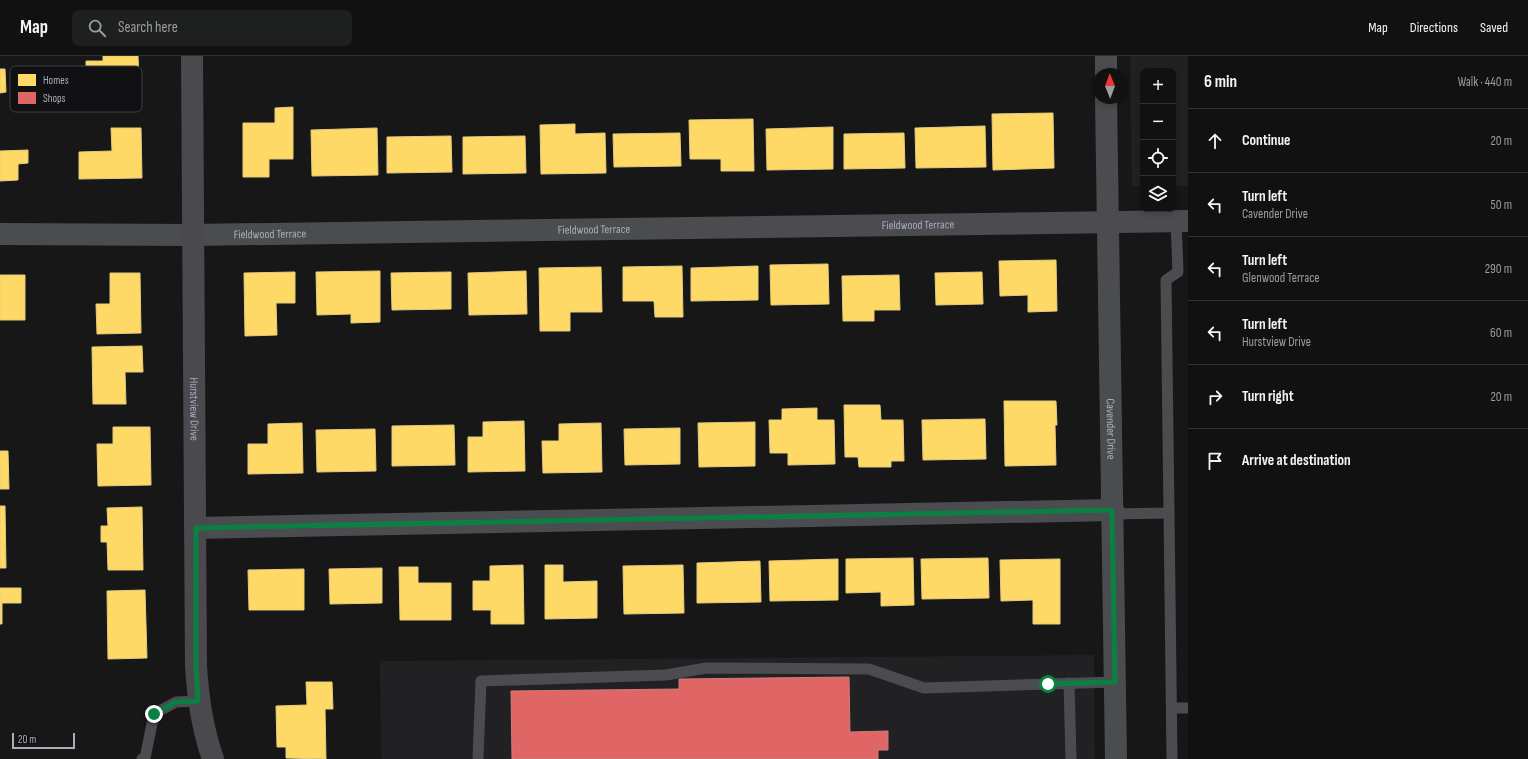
<!DOCTYPE html>
<meta charset="utf-8">
<style>
:root{--surface:#111;--page:#1e1f1f;--text:#f1f3f6;--muted:#9c9d9f;--line:#303131}
body{margin:0;font-family:"Sofia Sans Condensed",sans-serif;background:var(--page);color:var(--text)}
.controls{position:absolute;right:12px;top:12px;display:grid;overflow:hidden;border-radius:8px;box-shadow:0 2px 6px #0003}
.controls button{width:36px;height:36px;display:grid;place-items:center;padding:0;border:0;border-bottom:1px solid var(--line);background:var(--surface);color:var(--text);font:20px sans-serif}
.compass{position:absolute;left:1092px;top:12px;width:36px;height:36px;border-radius:50%;background:var(--surface);box-shadow:0 2px 6px #0003;rotate:359deg}
.scale{position:absolute;left:12px;bottom:10px;width:63px;box-sizing:border-box;padding-left:4px;border:2px solid #a8adb8;border-top:0;font-size:11px;line-height:14px;white-space:nowrap;color:#a8adb8;-webkit-text-stroke:3px #111113;paint-order:stroke}
.stop{position:absolute;width:12px;height:12px;margin:-9px;border:3px solid #0b8043;border-radius:50%;background:#fff}
.stop.end{background:#0b8043;border-color:#fff;box-shadow:0 1px 4px #0008}
.list{margin:0;padding:0;list-style:none}
h2{display:flex;justify-content:space-between;align-items:center;height:52px;margin:0;padding:0 16px;font-size:17px}
h2 small{font-size:13px;font-weight:400;color:var(--muted)}
.list li{display:grid;grid-template-columns:26px 1fr auto;gap:12px;align-items:center;box-sizing:border-box;height:64px;padding:0 16px;border-top:1px solid var(--line)}
.list b{display:block;font-size:15px;white-space:nowrap}
.list p{margin:0;font-size:13px;white-space:nowrap;color:var(--muted)}
.list em{font-size:13px;font-style:normal;color:var(--muted)}
.icon{flex:none;width:22px;height:22px;fill:none;stroke:currentColor;stroke-width:2;stroke-linecap:round;stroke-linejoin:round}
.map{position:relative;flex:none;width:1188px;height:703px;overflow:hidden}
header{display:flex;align-items:center;gap:24px;box-sizing:border-box;height:56px;padding:0 20px;background:var(--surface);border-bottom:1px solid var(--line)}
header strong{font-size:19px}
nav{display:flex;gap:22px;margin-inline-start:auto;font-size:14px}
.search{width:280px;height:36px;background:var(--page);display:flex;align-items:center;gap:10px;box-sizing:border-box;padding:0 14px;border-radius:8px;color:var(--muted);font-size:15px}
main{display:flex}
aside{flex:1;background:var(--surface)}
.map>svg:first-child{display:block}
</style>
<header>
<strong>Map</strong>
<div class="search"><svg class="icon" aria-label="search" viewBox="0 0 24 24"><circle cx="10" cy="10" r="6"/><path d="M15 15l6 6"/></svg>Search here</div>
<nav><a>Map</a><a>Directions</a><a>Saved</a></nav>
</header>
<main>
<div class="map">
<svg width="1188" height="703" viewBox="0 0 1188 703">
<rect width="100%" height="100%" fill="#171717"/>
<path fill="#212123" d="M1130,0h58v130h-15v-115h-30v115h-11z
M1094,599l1,104h-714l-1,-98z"/>
<path fill="#ffd966" stroke="#e5cc7f" d="M103,0h35l2,49 -36,1v-20l-18,1v-26h17z
M0,13h5l1,23 -6,1z
M293,51v52h-24v18h-26v-54h32v-15z
M1053,57l1,55 -61,2 -1,-56z
M753,63l1,52h-33v-12h-31l-1,-39z
M575,68v10l30,-1 1,40 -65,1 -1,-49z
M985,70l1,41 -70,1 -1,-40z
M833,71v42l-66,1 -1,-41z
M111,72h30l1,50 -63,1v-27l33,-1z
M377,72l1,47 -66,1 -1,-46z
M680,77l1,33 -67,1 -1,-33z
M904,77l1,35 -61,1v-35z
M451,80l1,36 -65,1v-36z
M525,80l1,37 -63,1v-37z
M28,94v13l-10,1v16l-18,1v-30z
M1056,204l1,51 -29,1v-17l-28,1 -1,-35z
M828,208l1,40 -58,1 -1,-40z
M682,210l1,51h-28l-1,-16h-31v-34z
M758,210v34l-67,1v-33z
M601,211l1,45h-32v19h-30l-1,-63z
M380,215v51l-29,1v-9l-34,1 -1,-43z
M526,215l1,43 -58,1 -1,-42z
M295,216v31h-19l1,32 -32,1 -1,-63z
M451,216v37l-59,1 -1,-37z
M982,216l1,32 -47,1 -1,-32z
M110,217h30l1,60 -44,1 -1,-30h14z
M0,219h25v45h-25z
M899,219l1,35h-26v11h-31l-1,-45z
M142,290l1,26h-18l1,32h-33l-1,-57z
M1004,345h52l1,24h-2l1,40 -51,1z
M844,349h36l1,15h22l1,41h-13v6h-32l-1,-10h-13z
M817,352v12h17l1,44 -47,1v-12h-18l-1,-33h13v-11z
M985,363l1,40 -63,1 -1,-40z
M524,365l1,50 -57,1v-35h15v-15z
M755,366v44l-56,1 -1,-44z
M302,367l1,50 -55,1v-30h20v-20z
M601,367l1,49 -59,1 -1,-32h17v-17z
M454,369l1,40 -63,1v-40z
M113,371h37l1,58 -53,1 -1,-42h16z
M680,372v36l-55,1 -1,-36z
M375,373l1,42 -59,1 -1,-42z
M0,395h8l1,38h-9z
M0,450h5l1,62h-6z
M142,451l1,63h-35l-1,-28h-6v-16h7l-1,-18z
M913,502l1,47 -33,1v-14l-35,1v-34z
M988,502l1,40 -67,1 -1,-40z
M838,503v41l-68,1 -1,-40z
M1060,503v65h-27v-24l-32,1 -1,-41z
M760,505l1,41 -64,1v-40z
M523,509l1,59h-33v-14h-18v-29h17v-15z
M545,509h18v17l34,-1v37l-52,1z
M683,509l1,48 -60,1 -1,-48z
M399,511h19v16h33v37h-51z
M382,512v35l-52,1 -1,-35z
M304,513v41h-55l-1,-40z
M0,532h21v15h-19v21h-2z
M145,534l2,68 -39,1 -1,-68z
M306,626h26l1,27h-8l1,50 -40,-1v-11h-9l-1,-41 31,-1z"/>
<path fill="#e06666" stroke="#cf7b7f" d="M849,621l1,55 38,-1v19h-10v9h-366l-1,-68 168,-2v-10z"/>
<g fill="none" stroke-linecap="round" stroke-linejoin="round">
<path stroke="#4b4c50" stroke-width="11" d="M1169,457l3,246
M1113,458l56,-1 -3,-233 12,-8 -2,-51
M1069,627l2,76
M1172,652h16
M142,703l3,-1 9,-44 22,-12 23,-1
M478,703l3,-78 185,-6 40,-7 163,1 55,19 191,-6"/>
<g stroke="#4b4c50" stroke-width="22">
<path d="M1106,0v18"/>
<path id="s1" d="M1106,42l10,661"/>
<path id="s2" d="M0,178l192,1 996,-14"/>
<path d="M195,472l918,-18"/>
</g>
<path stroke="#4a4a4e" stroke-width="22" id="s3" d="M192,0l4,610c2,33 6,62 17,93"/>
</g>
<g fill="none" stroke-linecap="round" stroke-linejoin="round">
<path stroke="#0b8043" stroke-width="5" d="M154,658l22,-12 22,-1 -2,-35v-138l916,-18 3,172 -67,2"/>
</g>
<g text-anchor="middle" stroke-width="4" stroke-linejoin="round" paint-order="stroke">
<g font-size="12" fill="#a8adb8" stroke="#111113">
<text dy="4" stroke="none"><textPath href="#s2" startOffset="918">Fieldwood Terrace</textPath></text>
<text dy="4" stroke="none"><textPath href="#s2" startOffset="594">Fieldwood Terrace</textPath></text>
<text dy="4" stroke="none"><textPath href="#s2" startOffset="270">Fieldwood Terrace</textPath></text>
<text dy="4" stroke="none"><textPath href="#s3" startOffset="353">Hurstview Drive</textPath></text>
<text dy="4" stroke="none"><textPath href="#s1" startOffset="331">Cavender Drive</textPath></text>
</g>
</g>
<rect x="10" y="10" width="132" height="46" rx="6" fill="#111113" stroke="#3e4045" stroke-width="1"/>
<rect x="18" y="18" width="18" height="12" fill="#ffd966"/>
<rect x="18" y="36" width="18" height="12" fill="#e06666"/>
<g font-size="11" fill="#a8adb8">
<text x="43" y="28">Homes</text>
<text x="43" y="46">Shops</text>
</g>
</svg>
<div class="controls">
<button>+</button>
<button>−</button>
<button><svg class="icon" aria-label="locate" viewBox="0 0 24 24"><circle cx="12" cy="12" r="6"/><path d="M12 2v4M12 18v4M2 12h4M18 12h4"/></svg></button>
<button><svg class="icon" aria-label="layers" viewBox="0 0 24 24"><path d="M12 4l9 5-9 5-9-5zM3 14l9 5 9-5"/></svg></button>
</div>
<svg class="compass" viewBox="-18 -18 36 36"><path d="M0-13l5 13h-10z" fill="#e53935"/><path d="M0 13l5-13h-10z" fill="#9c9d9f"/></svg>
<div class="scale">20 m</div>
<div class="stop" style="left:1048px;top:628px"></div>
<div class="stop end" style="left:154px;top:658px"></div>
</div>
<aside>
<h2>6 min<small>Walk · 440 m</small></h2>
<ul class="list">
<li><svg class="icon" aria-label="ahead" viewBox="0 0 24 24"><path d="M12 20V5M6 11l6-6 6 6"/></svg><div><b>Continue</b></div><em>20 m</em></li>
<li><svg class="icon" aria-label="left" viewBox="0 0 24 24"><path d="M17 20v-9H6M10 6l-5 5 5 5"/></svg><div><b>Turn left</b><p>Cavender Drive</p></div><em>50 m</em></li>
<li><svg class="icon" aria-label="left" viewBox="0 0 24 24"><path d="M17 20v-9H6M10 6l-5 5 5 5"/></svg><div><b>Turn left</b><p>Glenwood Terrace</p></div><em>290 m</em></li>
<li><svg class="icon" aria-label="left" viewBox="0 0 24 24"><path d="M17 20v-9H6M10 6l-5 5 5 5"/></svg><div><b>Turn left</b><p>Hurstview Drive</p></div><em>60 m</em></li>
<li><svg class="icon" aria-label="right" viewBox="0 0 24 24"><path d="M7 20v-9h11M14 6l5 5-5 5"/></svg><div><b>Turn right</b></div><em>20 m</em></li>
<li><svg class="icon" aria-label="arrive" viewBox="0 0 24 24"><path d="M6 21V4h12l-3 4 3 4H6"/></svg><div><b>Arrive at destination</b></div></li>
</ul>
</aside>
</main>
